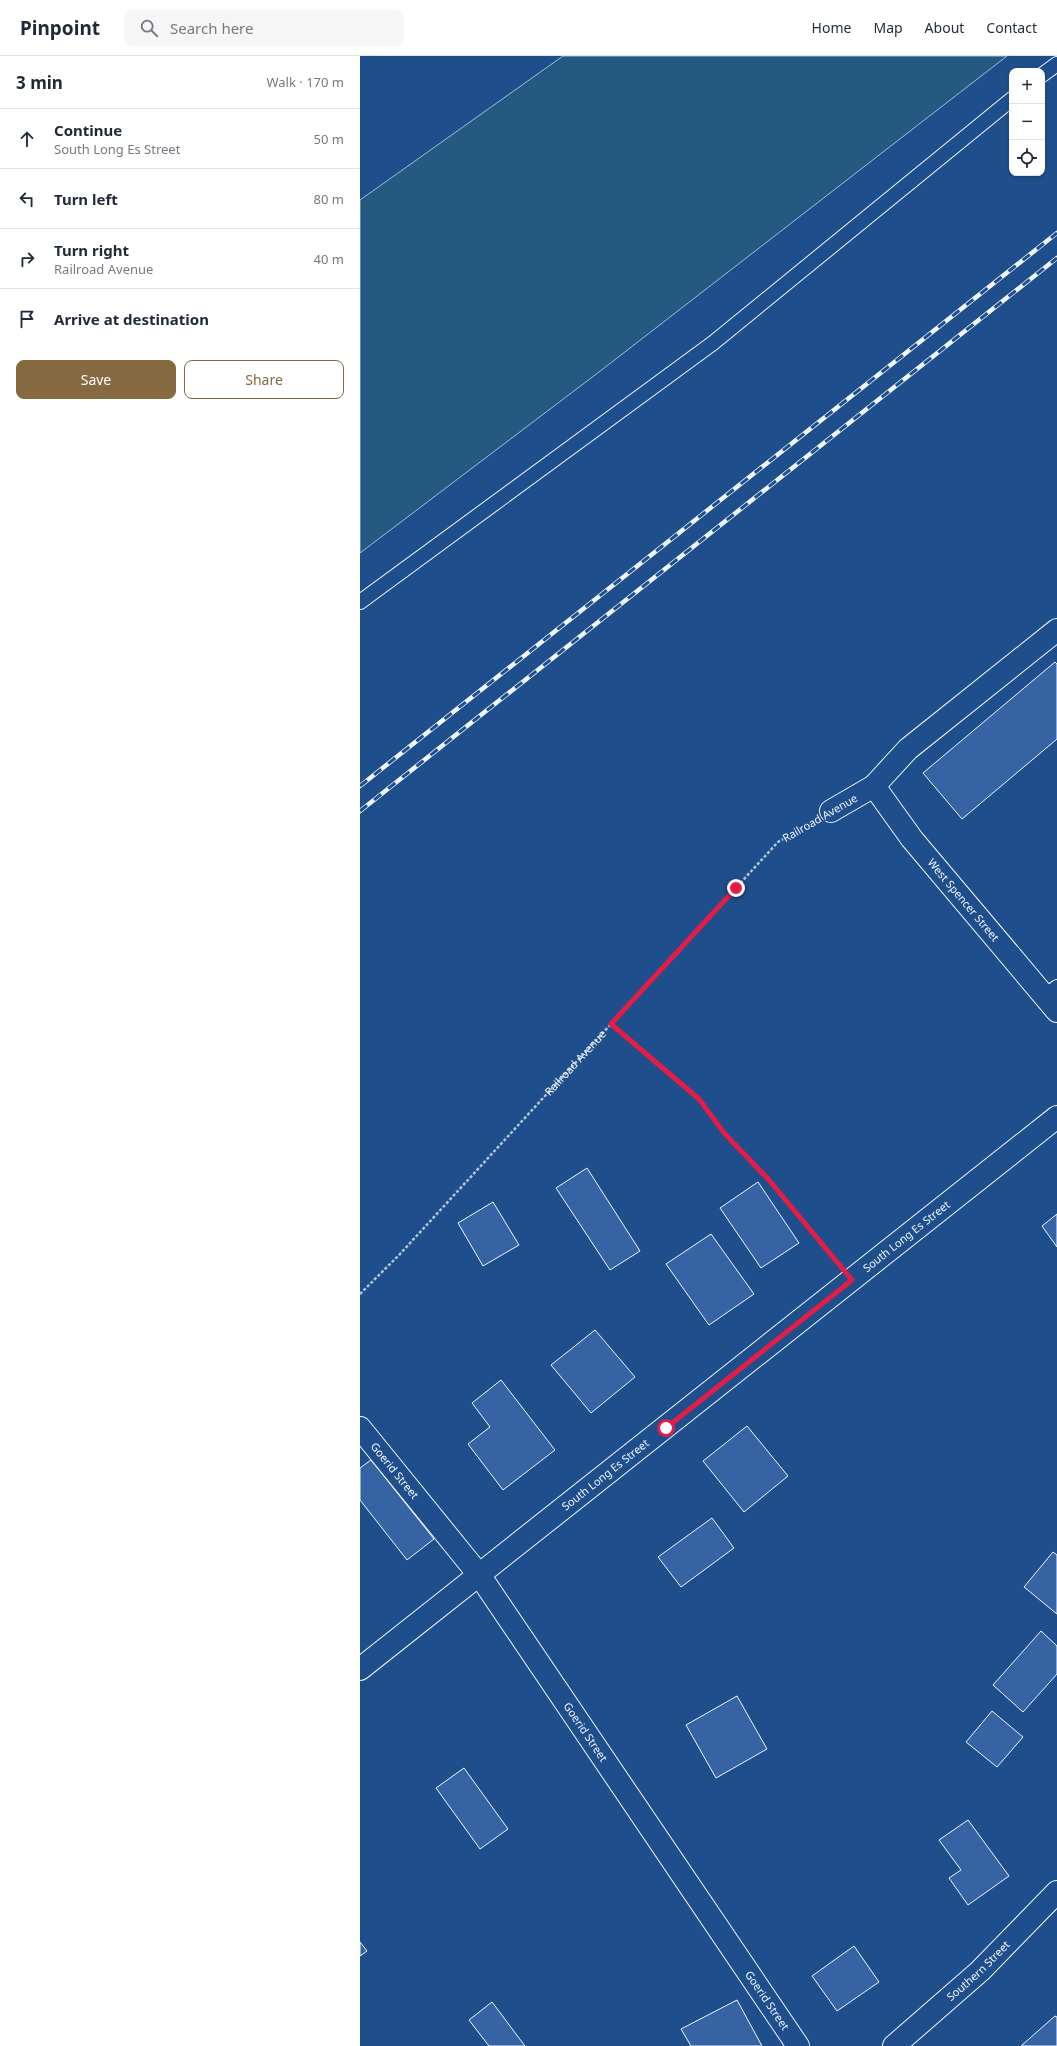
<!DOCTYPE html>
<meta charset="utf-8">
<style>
:root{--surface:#fff;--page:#f6f6f7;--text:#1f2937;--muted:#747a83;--line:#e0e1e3;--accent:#846941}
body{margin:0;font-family:"Noto Sans",sans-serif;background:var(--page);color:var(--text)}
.controls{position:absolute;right:12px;top:12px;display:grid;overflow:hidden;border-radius:8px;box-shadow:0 1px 3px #0004}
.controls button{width:36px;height:36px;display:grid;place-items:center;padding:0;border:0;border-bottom:1px solid var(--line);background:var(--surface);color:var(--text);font:20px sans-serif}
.stop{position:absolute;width:12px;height:12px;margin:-9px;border:3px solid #e11d48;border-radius:50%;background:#fff}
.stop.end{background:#e11d48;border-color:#fff;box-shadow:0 1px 4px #0008}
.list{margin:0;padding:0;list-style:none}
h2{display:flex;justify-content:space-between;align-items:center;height:52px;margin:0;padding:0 16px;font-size:17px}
h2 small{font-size:13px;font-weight:400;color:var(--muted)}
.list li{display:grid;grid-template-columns:26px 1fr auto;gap:12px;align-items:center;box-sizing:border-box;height:60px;padding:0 16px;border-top:1px solid var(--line)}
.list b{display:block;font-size:15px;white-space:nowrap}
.list p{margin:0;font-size:13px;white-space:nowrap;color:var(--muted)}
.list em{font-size:13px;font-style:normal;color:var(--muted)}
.actions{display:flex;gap:8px;padding:12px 16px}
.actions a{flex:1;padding:9px 0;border:1px solid var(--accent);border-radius:8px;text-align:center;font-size:14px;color:var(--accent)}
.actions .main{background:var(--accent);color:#fff}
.icon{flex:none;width:22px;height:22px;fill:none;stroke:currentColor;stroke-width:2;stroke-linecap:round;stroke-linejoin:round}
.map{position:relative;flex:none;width:697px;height:1990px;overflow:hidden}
header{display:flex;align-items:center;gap:24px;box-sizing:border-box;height:56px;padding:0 20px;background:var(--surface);border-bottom:1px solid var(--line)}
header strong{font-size:19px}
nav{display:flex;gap:22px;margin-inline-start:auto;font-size:14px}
.search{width:280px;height:36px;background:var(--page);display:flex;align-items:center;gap:10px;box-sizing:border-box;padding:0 14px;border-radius:8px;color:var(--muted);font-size:15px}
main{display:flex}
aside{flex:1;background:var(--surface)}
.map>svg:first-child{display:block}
</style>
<header>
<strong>Pinpoint</strong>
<div class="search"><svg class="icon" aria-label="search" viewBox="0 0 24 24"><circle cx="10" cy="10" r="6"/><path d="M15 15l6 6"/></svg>Search here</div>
<nav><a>Home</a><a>Map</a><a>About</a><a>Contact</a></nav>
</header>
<main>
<aside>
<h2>3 min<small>Walk · 170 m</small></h2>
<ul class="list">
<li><svg class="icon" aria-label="ahead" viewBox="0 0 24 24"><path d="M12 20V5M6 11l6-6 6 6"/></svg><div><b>Continue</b><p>South Long Es Street</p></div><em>50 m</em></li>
<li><svg class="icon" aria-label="left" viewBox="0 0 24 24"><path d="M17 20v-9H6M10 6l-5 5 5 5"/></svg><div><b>Turn left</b></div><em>80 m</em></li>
<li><svg class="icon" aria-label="right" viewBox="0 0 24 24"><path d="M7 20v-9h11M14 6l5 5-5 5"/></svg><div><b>Turn right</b><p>Railroad Avenue</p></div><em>40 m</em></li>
<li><svg class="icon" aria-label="arrive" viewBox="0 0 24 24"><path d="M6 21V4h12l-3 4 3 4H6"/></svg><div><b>Arrive at destination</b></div></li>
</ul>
<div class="actions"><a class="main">Save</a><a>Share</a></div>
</aside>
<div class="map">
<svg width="697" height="1990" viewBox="0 0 697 1990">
<rect width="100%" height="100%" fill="#1f4e8c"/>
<path fill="#245a82" stroke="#a8bbd7" d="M203,0h444l-408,316 -239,181v-353z"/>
<path fill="#3563a3" stroke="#f2f6ff" d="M695,606l2,2v75l-95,80 -39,-46z
M227,1112l53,83 -30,19 -54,-82z
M398,1126l41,61 -38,25 -41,-60z
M133,1146l26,43 -36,21 -25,-43z
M697,1158v33l-15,-21z
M351,1178l43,60 -45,31 -43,-61z
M235,1274l40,47 -44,36 -40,-48z
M141,1324l54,70 -52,40 -35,-46 22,-17 -18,-24z
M387,1370l41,50 -44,36 -41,-51z
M11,1404l63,79 -27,21 -47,-60v-32z
M352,1462l22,30 -53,39 -23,-30z
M693,1496l4,3v59l-33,-27z
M681,1575l16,15v28l-34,38 -30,-27z
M377,1640l30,53 -51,29 -30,-53z
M632,1655l31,26 -26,30 -31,-25z
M104,1712l44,61 -28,20 -44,-61z
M608,1764l41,56 -41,29 -19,-27 12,-8 -22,-30z
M0,1886l7,9 -7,5z
M494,1890l25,36 -42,29 -25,-35z
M377,1944l25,46h-71l-10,-17z
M132,1946l33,44h-36l-20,-26z
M695,1960l2,1v29h-36z"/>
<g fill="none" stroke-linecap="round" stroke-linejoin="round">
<g stroke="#f2f6ff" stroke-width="16">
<path id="lane" d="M682,19l15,-11
M0,546l353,-259 299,-244
M685,940l12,-9"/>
</g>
<g stroke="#f2f6ff" stroke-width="24">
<g id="street">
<path id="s2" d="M514,730l38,53 145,172"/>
<path d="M471,755l43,-25 34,-37 149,-119"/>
<path id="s3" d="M0,1372l120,148 318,470"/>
<path id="s4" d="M534,1990l86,-75 77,-79"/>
</g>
</g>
<g stroke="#f2f6ff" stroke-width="24">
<g id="secondary">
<path id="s5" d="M0,1613l697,-552"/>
</g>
</g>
<g stroke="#b3c4dc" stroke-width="2.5" stroke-dasharray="3 2" stroke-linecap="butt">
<path d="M251,968l88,75 26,35 44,46 65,79"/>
<path id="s1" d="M0,1238l40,-40 378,-412 30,-17"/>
</g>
<use href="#lane" stroke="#1f4e8c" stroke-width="14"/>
<use href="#street" stroke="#1f4e8c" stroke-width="22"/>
<use href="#secondary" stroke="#1f4e8c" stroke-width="22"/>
<g stroke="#f2f6ff" stroke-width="4.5">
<path id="rail" d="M0,730l697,-553
M0,755l697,-553"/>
</g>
<use href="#rail" stroke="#1f4e8c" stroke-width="3" stroke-dasharray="9" stroke-linecap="butt"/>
</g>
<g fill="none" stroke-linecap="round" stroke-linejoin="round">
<path stroke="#e11d48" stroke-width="5" d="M306,1372l186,-148 -83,-100 -44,-46 -26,-35 -88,-75 125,-136"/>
</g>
<g text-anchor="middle" stroke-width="3" stroke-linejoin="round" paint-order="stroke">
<g font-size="11" fill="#f2f6ff" stroke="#1f4e8c">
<text transform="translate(460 762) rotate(-30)" y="4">Railroad Avenue</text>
<text dy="4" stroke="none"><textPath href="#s2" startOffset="145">West Spencer Street</textPath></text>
<text dy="4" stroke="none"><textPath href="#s1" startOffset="316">Railroad Avenue</textPath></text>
<text dy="4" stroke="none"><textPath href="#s5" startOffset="697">South Long Es Street</textPath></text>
<text dy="4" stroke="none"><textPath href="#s3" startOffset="55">Goerid Street</textPath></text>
<text dy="4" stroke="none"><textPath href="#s5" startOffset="313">South Long Es Street</textPath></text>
<text dy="4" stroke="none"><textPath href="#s3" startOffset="379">Goerid Street</textPath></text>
<text dy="4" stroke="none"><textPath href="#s4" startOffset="113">Southern Street</textPath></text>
<text dy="4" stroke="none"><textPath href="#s3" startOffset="703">Goerid Street</textPath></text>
</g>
</g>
</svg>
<div class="controls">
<button>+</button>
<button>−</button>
<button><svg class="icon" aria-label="locate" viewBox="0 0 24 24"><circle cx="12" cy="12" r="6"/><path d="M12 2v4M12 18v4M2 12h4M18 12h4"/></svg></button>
</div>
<div class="stop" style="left:306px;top:1372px"></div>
<div class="stop end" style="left:376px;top:832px"></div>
</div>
</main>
